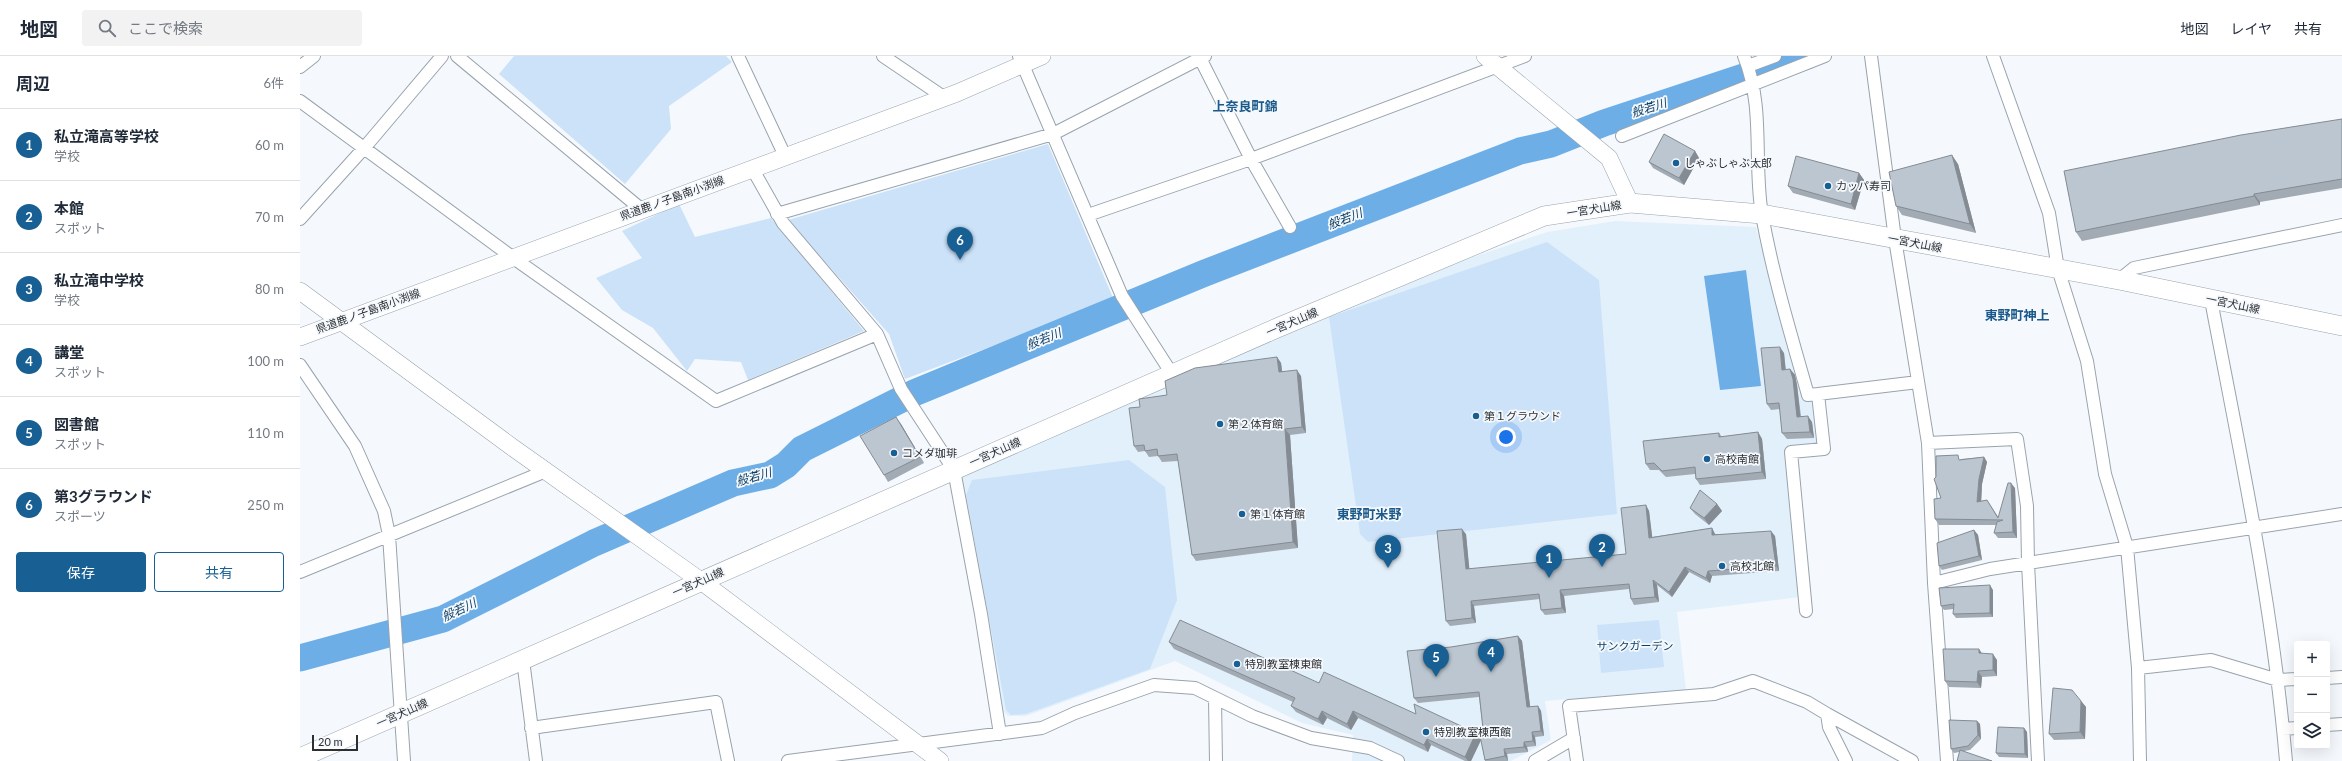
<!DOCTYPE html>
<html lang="ja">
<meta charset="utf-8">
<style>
:root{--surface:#fff;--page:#f2f2f3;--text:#1f2937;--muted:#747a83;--line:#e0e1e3;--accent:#185f93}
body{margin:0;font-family:Lato,"Noto Sans JP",sans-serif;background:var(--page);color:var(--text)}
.controls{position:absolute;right:12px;bottom:12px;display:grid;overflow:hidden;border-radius:4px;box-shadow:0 4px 16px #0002}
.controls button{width:36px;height:36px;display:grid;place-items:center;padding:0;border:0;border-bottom:1px solid var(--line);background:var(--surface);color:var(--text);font:20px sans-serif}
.scale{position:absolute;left:12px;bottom:10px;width:46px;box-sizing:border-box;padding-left:4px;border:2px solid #2c3033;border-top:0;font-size:11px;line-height:14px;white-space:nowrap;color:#2c3033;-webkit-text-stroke:3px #f5f9fd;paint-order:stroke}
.you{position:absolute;left:1206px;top:381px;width:14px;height:14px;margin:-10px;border:3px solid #fff;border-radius:50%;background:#1a73e8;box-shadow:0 0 0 6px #1a73e833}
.badge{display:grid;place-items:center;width:26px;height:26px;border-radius:50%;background:var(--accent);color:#fff;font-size:13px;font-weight:700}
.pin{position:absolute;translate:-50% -33px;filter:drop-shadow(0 1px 2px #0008)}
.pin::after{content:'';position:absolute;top:21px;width:14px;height:12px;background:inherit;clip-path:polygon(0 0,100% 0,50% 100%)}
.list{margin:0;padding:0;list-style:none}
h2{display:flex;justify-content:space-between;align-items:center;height:52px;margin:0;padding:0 16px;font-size:17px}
h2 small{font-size:13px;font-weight:400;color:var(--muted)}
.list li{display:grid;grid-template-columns:26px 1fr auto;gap:12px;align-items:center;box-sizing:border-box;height:72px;padding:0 16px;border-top:1px solid var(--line)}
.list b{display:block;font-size:15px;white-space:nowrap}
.list p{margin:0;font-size:13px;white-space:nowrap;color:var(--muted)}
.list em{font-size:13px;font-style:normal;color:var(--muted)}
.actions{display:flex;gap:8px;padding:12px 16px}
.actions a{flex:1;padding:9px 0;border:1px solid var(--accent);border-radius:4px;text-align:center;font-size:14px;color:var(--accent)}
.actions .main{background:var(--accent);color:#fff}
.icon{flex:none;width:22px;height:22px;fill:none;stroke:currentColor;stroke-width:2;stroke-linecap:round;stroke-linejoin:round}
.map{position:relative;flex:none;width:2042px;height:705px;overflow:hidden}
header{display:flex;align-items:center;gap:24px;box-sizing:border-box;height:56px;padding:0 20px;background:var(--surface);border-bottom:1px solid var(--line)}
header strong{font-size:19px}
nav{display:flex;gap:22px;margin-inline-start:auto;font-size:14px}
.search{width:280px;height:36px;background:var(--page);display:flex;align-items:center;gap:10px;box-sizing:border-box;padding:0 14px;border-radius:4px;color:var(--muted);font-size:15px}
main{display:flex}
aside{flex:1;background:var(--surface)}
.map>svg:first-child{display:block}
</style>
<header>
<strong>地図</strong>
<div class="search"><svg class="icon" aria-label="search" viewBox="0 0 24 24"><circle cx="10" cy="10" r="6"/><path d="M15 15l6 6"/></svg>ここで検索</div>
<nav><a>地図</a><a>レイヤ</a><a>共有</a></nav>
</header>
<main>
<aside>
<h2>周辺<small>6件</small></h2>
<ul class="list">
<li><span class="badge">1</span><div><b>私立滝高等学校</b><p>学校</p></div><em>60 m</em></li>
<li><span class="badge">2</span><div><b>本館</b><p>スポット</p></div><em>70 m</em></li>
<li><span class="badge">3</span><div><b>私立滝中学校</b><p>学校</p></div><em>80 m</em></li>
<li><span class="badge">4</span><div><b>講堂</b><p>スポット</p></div><em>100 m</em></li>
<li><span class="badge">5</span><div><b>図書館</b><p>スポット</p></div><em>110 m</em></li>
<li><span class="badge">6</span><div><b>第3グラウンド</b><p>スポーツ</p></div><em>250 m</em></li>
</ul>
<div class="actions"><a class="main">保存</a><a>共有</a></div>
</aside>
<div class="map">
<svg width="2042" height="705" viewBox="0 0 2042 705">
<rect width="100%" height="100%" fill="#f5f9fd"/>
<path fill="#e2f0fc" d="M1315,165l141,6 28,105 30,67 8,46 -33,4 11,148 -123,15 9,78 -141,11 6,39 -40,21h-159l1,-26 -51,-12 -127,-62 -149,55h-18l-5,-5 -42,-224 3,-15 357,-157 140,-54 86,-29z"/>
<path fill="#cbe2f8" d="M214,0h212l6,6 -63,44 2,23 -46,55 -126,-110z
M748,88l66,156 -209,79 -16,-45 -101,-114z
M379,148l16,33 76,-19 93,113 -116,49 -7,-18 -46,-3 -8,12 -34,-43 -31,-18 -26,-32 46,-20 -20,-27z
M1247,186l52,38 18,234 -249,28 -8,-8 -31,-217z
M829,404l36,27 12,113 -27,69 -124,45 -15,1 -5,-5 -40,-215 6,-15z
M1359,564l5,47 -63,6 -4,-48z"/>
<path fill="#6daee7" d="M1446,214l15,116 -41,4 -16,-114z"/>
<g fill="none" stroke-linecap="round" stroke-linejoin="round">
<path stroke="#6daee7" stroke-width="27" d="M0,602l143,-39 151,-76 139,-60 37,-8 16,-10 16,-16 112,-56 291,-120 315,-122 31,-7 53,-21 203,-67"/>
<g stroke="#99a3ad" stroke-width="14">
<path id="street" d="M157,0l184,153
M438,0l47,100
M583,0l62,42
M719,0l103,240 50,78
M899,0l52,103 39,68
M1444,0c21,52 9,106 18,159 11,61 29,120 46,180l10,-1 6,55 -33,3 15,159
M1571,0l24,183 33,204
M1693,0l56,157 9,56 29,92 18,113 22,73 11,121 2,93
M1448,10l27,-10
M0,11l14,-11
M0,45l212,156 204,144 161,-67
M1322,80l203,-80
M452,112l31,55 94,111 24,55 53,81 27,144 19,120
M477,158l276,-80 152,-78
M788,159l163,-56 274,-103
M0,163l65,-72 77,-91
M1819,224l15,-12 208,-43
M1911,244c29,153 62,306 75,461
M0,309l55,81 29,65 5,24 15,226
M1518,338l100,-12
M0,516l246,-101
M1634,527l56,-14 352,-55
M223,604l13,101
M1838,612l73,-8 67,20 19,-1
M2027,622l15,-1
M915,643l1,62
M1527,658l85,47
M2027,669l15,-1
M231,672l185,-26 12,59
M1983,673l14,-1
M488,705l254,-33 33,-15 79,-28 41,3 57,28 59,22 59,10 28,13
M1235,705l39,-23
M1277,705l-8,-55 145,-12 39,-13 54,21 20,12 2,13 17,34
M1647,705l-13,-178 -6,-140 89,-4 10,67 1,57 10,198"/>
</g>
<g stroke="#99a3ad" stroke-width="18">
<path id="secondary" d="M1185,0l124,102 21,45
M0,235l212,156 189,134 239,180
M0,281l657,-244 85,-37"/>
</g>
<g stroke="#99a3ad" stroke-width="20">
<path id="primary" d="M0,702l977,-430 267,-112 86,-13 132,11 357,66 223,46"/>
</g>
<use href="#street" stroke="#fff" stroke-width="12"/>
<use href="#secondary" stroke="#fff" stroke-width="17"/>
<use href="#primary" stroke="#fff" stroke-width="19"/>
</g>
<path fill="#a2aab3" d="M2042,63v69l-82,14v3l-178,36 -6,-9z
M1395,95l4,7 -15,27 -31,-17 -4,-6z
M1658,108l18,69 -74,-18 -6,-9z
M1559,117l5,7 -9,30 -62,-17 -5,-7z
M1484,297l2,17 4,-1 5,6 2,10 4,31 11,6 2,16 -27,1 -5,-6 -2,-24 -9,1 -4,-6z
M977,301l4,6 1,8 19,5 5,57 -16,2 8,113 -102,13 -4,-6 -14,-94 -16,1 -4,-6 -9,1 -4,-6 -7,1 -4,-6 6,-39 27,-12z
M601,368l23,39 -36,19 -4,-7z
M1458,376l4,7 4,40 -66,6 -4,-6 -1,-5 -29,3 -7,-7h-9l-4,-6 73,-31 3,4z
M1684,401l3,5 -5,22 -1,17 6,-1 12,18 16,-30 2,50h-19l-4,-5 2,-8h-57l-4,-6 6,-21 -5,-21 25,-18z
M1417,448l5,7 -13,14 -14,-11 -5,-6z
M1346,449l3,6 3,26 60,-9 3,6 60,2 4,35 -67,5 -2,7 -21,-11 -17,25 -15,-12 2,17 -25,3 -3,-6 -2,-10 -65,7 2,17 -21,2 -4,-5 -1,-11 -66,7 2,17 -26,3 -4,-5 20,-87 3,35 157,-15z
M1674,474l4,5 4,25 -40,10 -3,-4z
M1693,534v27l-37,1 -3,-4 1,-5 -10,1 -3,-4z
M1218,580l4,5 8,66 8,-1 3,5 3,25 -9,1 1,9 -9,1 1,5 -21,2 1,7h-23l-4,-21 -10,21h-6l-34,-16 -3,7 -70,-34 -7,12 -24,-12 -4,7 -27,-13 -5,-6 2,-4 -119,-53 -5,-7 150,41 157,50 5,7 3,-2 -5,-41 -61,6 -4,-5 37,-51z
M1679,593l3,5 15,6v16l-15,1 -1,11 -32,-1 -4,-6z
M1781,645l5,6 -1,32 -31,1 -5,-6z
M1677,665l3,3 1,15 -11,11 -16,3 -3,-4z
M1724,672l3,4 1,26 -29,-1 -3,-4z"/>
<path fill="#848b92" d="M1395,95l4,7 -15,27 -5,-7z
M1652,99l6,9 18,69 -6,-9z
M1559,117l5,7 -9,30 -4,-6z
M1954,138l6,8v3l-6,-9z
M1480,291l4,6 2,23 -4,-6z
M977,301l4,6 2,15 -4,-6z
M1490,313l5,6 2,10 4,38 -4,-6z
M997,314l4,6 5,57 -4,-6z
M1508,360l4,6 2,16 -4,-6z
M596,361l5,7 23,39 -4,-6z
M985,373l5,6 8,113 -5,-6z
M1458,376l4,7 4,40 -4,-7z
M1684,401l3,5 -5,22 -1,23 -4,-5 2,-23z
M1711,427l4,5 2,50 -4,-6z
M1417,448l5,7 -13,14 -5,-7z
M1346,449l3,6 4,32 -4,-5z
M1412,472l3,6 1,6 -4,-5z
M1162,473l4,5 4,41 -4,-6z
M1674,474l4,5 4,25 -3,-4z
M1471,475l4,5 4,35 -3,-5z
M1385,511l4,5 -17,25 -3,-5z
M1408,515l4,5 -2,7 -4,-5z
M1353,524l4,5 2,17 -4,-5z
M1690,529l3,5v27l-3,-4z
M1260,534l4,6 2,17 -4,-5z
M1171,545l3,5 2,17 -4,-5z
M1218,580l4,5 9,72 -4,-6z
M1679,593l4,6 -4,-2z
M1693,598l4,6v16l-4,-6z
M1678,615l4,6 -1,11 -4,-6z
M1781,645l5,6 -1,32 -5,-7z
M1238,650l3,5 3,25 -3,-5z
M1022,655l5,7 -4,7 -5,-6z
M1053,655l5,7 -7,12 -4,-6z
M1677,665l3,3 1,15 -3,-4z
M1724,672l3,4 1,26 -3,-4z
M1232,676l3,5 1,9 -3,-5z
M1176,677l5,7 -10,21h-3l-3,-4z
M1127,683l4,6 -3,7 -4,-7z
M1224,686l3,5 1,5 -4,-5z
M1204,693l3,5 1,7 -3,-5z"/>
<path fill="#bcc6d0" stroke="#848b92" d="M2042,63v60l-88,15v2l-178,36 -12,-61 177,-36z
M1364,78l31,17 -16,27 -30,-16z
M1652,99l18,69 -74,-18 -7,-34z
M1496,100l63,17 -8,31 -63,-18z
M1480,291l2,23 8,-1 3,10 4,38 11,-1 2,16 -28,1 -3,-30 -12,1 -6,-56z
M977,301l2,15 18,-2 5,57 -17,2 8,113 -101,13 -15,-101 -19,2 -1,-7 -12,2 -1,-6 -10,1 -5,-38 11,-1 -1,-8 28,-4 -2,-14 30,-13z
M596,361l24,40 -36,18 -24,-39z
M1458,376l4,40 -66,7 -1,-12 -33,4 -8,-8 -8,1 -3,-23 76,-8v4z
M1658,399l1,5 25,-3 -5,22 -2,23 10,-2 11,18 10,-35h3l2,49 -19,1 3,-11 6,-2 -68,-1 -1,-20 7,-1 -7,-19 2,-2v-21z
M1400,434l17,14 -13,14 -14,-10z
M1346,449l3,33 63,-10v7l59,-4 5,35 -68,5 -2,7 -21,-11 -16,25 -16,-12 2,17 -24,2 -2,-15 -69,6 2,18 -21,2 -2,-16 -68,7 1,17 -26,3 -9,-90 25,-2 4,40 160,-15 -5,-46z
M1674,474l5,26 -40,10 -2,-23z
M1690,529v28l-37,1 1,-10 -13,2 -2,-18z
M880,564l139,63 5,-11 92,42 -2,-10 62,29 -11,24 -38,-18 -3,6 -71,-34 -6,13 -25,-13 -4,8 -27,-13 4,-8 -126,-56z
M1218,580l9,71 11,-1 3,25 -9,1 1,9 -9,1v5l-20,2 1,7 -20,4 -5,-24 4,2 -5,-46 -65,6 -7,-47 44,-4z
M1643,593h36v4l14,1v16l-15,1 -1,11 -32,-1z
M1753,632l19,2 9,11 -1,31 -31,2z
M1649,664l28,1 1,14 -10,11 -17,3z
M1698,671l26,1 1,26 -29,-1z
M1660,694l32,11h-35z"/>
<g fill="#185f93" stroke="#f5f9fd" stroke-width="1.5">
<circle cx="1376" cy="107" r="4"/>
<circle cx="1528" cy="130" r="4"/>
<circle cx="1176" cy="360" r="4"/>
<circle cx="920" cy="368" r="4"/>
<circle cx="594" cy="397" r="4"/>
<circle cx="1407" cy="403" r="4"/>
<circle cx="942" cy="458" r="4"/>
<circle cx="1422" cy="510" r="4"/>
<circle cx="937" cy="608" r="4"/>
<circle cx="1126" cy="676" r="4"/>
</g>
<g text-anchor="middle" stroke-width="3.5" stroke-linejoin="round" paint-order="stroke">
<g font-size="11" fill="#2c3033" stroke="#f5f9fd" text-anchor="start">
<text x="1384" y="111">しゃぶしゃぶ太郎</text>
<text x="1536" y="134">カッパ寿司</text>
<text x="1184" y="364">第１グラウンド</text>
<text x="928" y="372">第２体育館</text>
<text x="602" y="401">コメダ珈琲</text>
<text x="1415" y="407">高校南館</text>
<text x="950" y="462">第１体育館</text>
<text x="1430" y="514">高校北館</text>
<text x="945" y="612">特別教室棟東館</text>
<text x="1134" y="680">特別教室棟西館</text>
</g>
<g font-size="11" fill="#2c3033" stroke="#f5f9fd">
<text transform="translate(372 142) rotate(-20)" y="4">県道鹿ノ子島南小渕線</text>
<text transform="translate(1294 153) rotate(-9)" y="4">一宮犬山線</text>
<text transform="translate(1615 187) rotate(11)" y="4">一宮犬山線</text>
<text transform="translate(1933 248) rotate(12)" y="4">一宮犬山線</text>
<text transform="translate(68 255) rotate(-20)" y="4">県道鹿ノ子島南小渕線</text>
<text transform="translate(992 266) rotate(-23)" y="4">一宮犬山線</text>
<text transform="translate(695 396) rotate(-24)" y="4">一宮犬山線</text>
<text transform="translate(398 526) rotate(-24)" y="4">一宮犬山線</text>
<text transform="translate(102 657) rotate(-24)" y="4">一宮犬山線</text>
</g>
<g font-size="11" fill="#0d3f64" stroke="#f5f9fd">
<text x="1335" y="594">サンクガーデン</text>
</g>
<g font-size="12" font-style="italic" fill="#0d3f64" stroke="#f5f9fd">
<text transform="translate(1349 52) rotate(-18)" y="4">般若川</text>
<text transform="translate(1045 163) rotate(-21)" y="4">般若川</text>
<text transform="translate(744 283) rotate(-22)" y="4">般若川</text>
<text transform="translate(454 421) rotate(-16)" y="4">般若川</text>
<text transform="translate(159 554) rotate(-25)" y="4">般若川</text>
</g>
<g font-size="13" font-weight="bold" fill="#1a5989" stroke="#f5f9fd">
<text x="945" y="55">上奈良町錦</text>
<text x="1717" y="264">東野町神上</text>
<text x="1069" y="463">東野町米野</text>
</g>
</g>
</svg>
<div class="controls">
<button>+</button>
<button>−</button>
<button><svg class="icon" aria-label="layers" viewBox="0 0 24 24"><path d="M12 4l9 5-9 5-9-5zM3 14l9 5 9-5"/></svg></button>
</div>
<div class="scale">20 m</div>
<div class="you"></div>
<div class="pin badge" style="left:1249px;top:522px">1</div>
<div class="pin badge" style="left:1302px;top:511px">2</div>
<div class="pin badge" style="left:1088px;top:512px">3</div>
<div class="pin badge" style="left:1191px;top:616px">4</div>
<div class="pin badge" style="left:1136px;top:621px">5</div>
<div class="pin badge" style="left:660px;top:204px">6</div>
</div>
</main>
